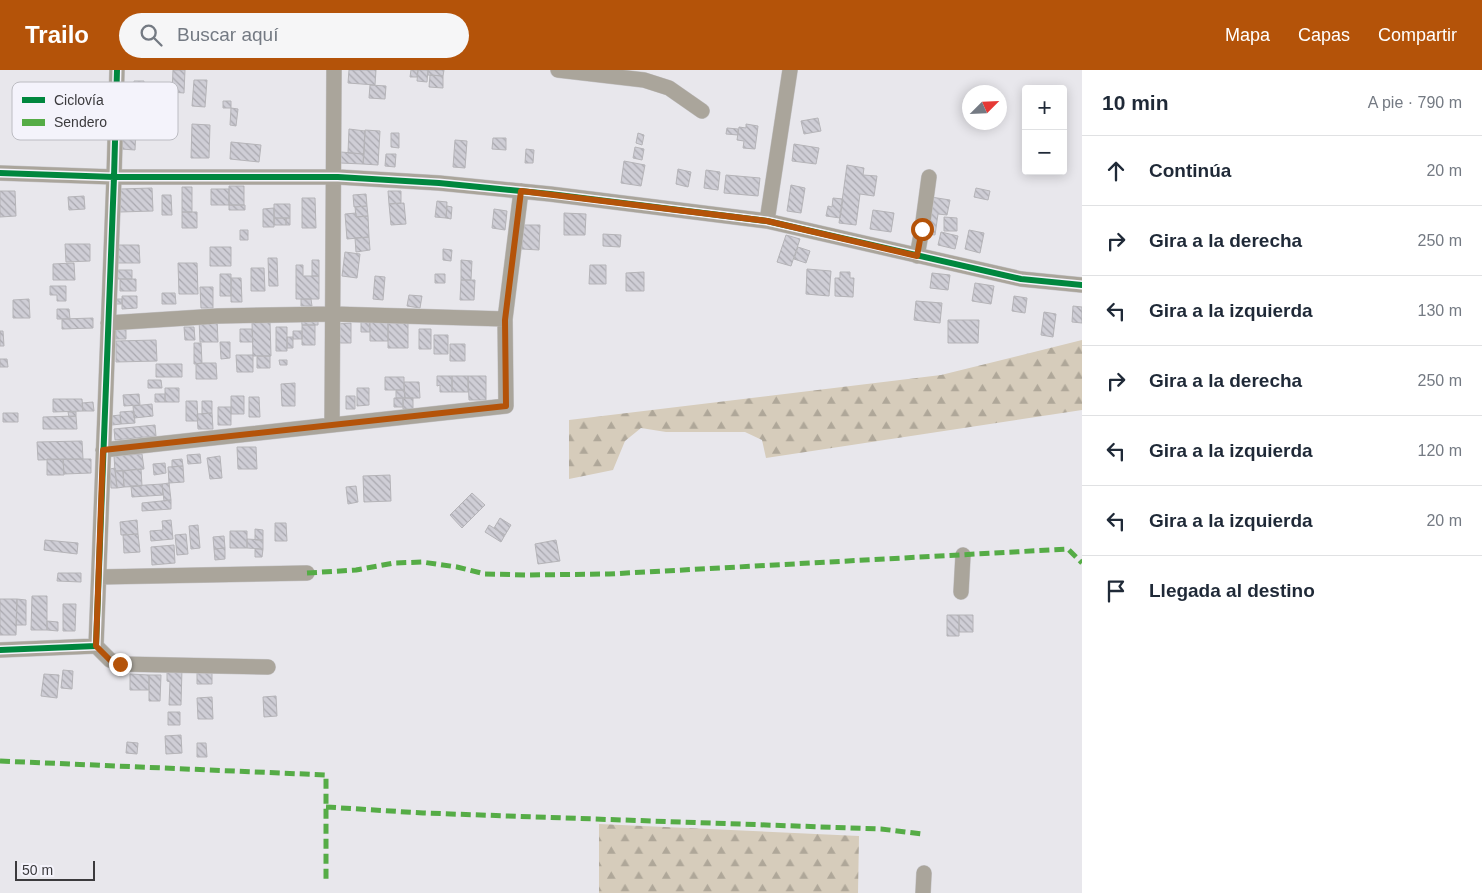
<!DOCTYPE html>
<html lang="es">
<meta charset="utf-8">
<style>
:root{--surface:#fff;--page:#f6f6f7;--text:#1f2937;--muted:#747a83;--line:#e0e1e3;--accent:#b45309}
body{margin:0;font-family:Helvetica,sans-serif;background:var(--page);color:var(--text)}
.controls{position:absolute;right:15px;top:15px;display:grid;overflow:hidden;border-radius:5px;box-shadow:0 2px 12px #0003}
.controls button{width:45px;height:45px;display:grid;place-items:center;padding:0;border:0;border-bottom:1px solid var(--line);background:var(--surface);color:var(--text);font:25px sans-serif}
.compass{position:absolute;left:962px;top:15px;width:45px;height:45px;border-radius:50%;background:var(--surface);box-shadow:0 2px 12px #0003;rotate:66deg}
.scale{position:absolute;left:15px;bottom:12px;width:80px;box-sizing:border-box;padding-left:5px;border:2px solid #3b3a3d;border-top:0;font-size:14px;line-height:18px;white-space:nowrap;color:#3b3a3d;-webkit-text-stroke:4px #f4f3fb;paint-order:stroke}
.stop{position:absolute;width:15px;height:15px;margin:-11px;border:4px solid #b45309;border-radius:50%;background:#fff}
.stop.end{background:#b45309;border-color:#fff;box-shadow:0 1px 5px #0008}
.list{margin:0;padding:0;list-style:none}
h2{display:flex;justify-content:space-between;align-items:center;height:65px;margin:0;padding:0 20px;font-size:21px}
h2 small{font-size:16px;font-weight:400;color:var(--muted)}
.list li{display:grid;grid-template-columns:32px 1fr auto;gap:15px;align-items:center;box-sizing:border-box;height:70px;padding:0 20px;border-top:1px solid var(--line)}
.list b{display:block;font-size:19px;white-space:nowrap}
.list em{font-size:16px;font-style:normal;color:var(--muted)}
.icon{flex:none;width:28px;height:28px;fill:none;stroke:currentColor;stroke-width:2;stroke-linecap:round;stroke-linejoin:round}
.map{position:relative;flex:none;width:1082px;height:823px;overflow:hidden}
header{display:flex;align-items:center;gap:30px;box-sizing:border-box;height:70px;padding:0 25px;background:var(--accent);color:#fff}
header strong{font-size:24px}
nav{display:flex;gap:28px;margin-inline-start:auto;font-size:18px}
.search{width:350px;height:45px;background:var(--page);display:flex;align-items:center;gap:12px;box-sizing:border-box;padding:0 18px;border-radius:28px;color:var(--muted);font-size:19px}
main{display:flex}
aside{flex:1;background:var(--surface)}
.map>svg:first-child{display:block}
</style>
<header>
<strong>Trailo</strong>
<div class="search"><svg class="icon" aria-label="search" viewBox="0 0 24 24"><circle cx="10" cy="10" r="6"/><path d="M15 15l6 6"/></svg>Buscar aquí</div>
<nav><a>Mapa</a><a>Capas</a><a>Compartir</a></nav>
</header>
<main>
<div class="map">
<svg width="1082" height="823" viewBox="0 0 1082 823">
<defs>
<pattern id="forest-firs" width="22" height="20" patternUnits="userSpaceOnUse" patternTransform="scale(1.25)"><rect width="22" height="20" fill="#d6ccbb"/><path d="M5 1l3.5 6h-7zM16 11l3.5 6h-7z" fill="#afa799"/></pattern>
<pattern id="building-back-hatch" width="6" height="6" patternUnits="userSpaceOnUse" patternTransform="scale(1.25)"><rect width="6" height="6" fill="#cfced6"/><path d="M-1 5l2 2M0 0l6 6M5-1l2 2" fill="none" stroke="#a9a8af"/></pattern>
</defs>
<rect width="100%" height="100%" fill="#e8e7ec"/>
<path fill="url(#forest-firs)" d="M1082,270v70l-316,48 -4,-18 -17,-8h-79l-25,-4 -16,13 -12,29 -44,9v-59l372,-45z
M599,754l260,12 -1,57h-259z"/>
<path fill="url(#building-back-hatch)" stroke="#b5b4b8" d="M173,0h12l-1,23 -12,-1z
M349,0h27l-1,15 -27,-2z
M411,0h7l-1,7h-7z
M418,0h10l-1,12 -10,-1z
M428,0h16l-1,6 -15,-1z
M430,5l13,1v12l-14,-1z
M194,10h13l-2,27 -13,-1z
M134,11h10l-1,17 -9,-1z
M370,15l16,1 -1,13 -16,-1z
M223,31h8v7h-8z
M231,38l7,1 -2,17 -6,-1z
M818,48l3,13 -17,3 -3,-13z
M192,54l18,1 -1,33h-18z
M746,54l12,2 -3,23 -12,-1 1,-7 -7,-1 2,-13 7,1z
M123,57l13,1 -1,22 -14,-1z
M727,58l11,1v6l-12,-1z
M349,59l16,2 -1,23 -16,-1z
M365,60l15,1 -2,34 -15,-1z
M391,63h8v15l-8,-1z
M638,63l6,2 -2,10 -6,-2z
M493,68h13v12l-14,-1z
M455,70l12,1 -2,27 -12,-1z
M231,72l30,3 -2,17 -29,-3z
M794,74l25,4 -3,16 -24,-3z
M635,77l9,2 -2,11 -9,-2z
M526,79l8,1 -1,13h-8z
M341,82l23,2 -1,10 -23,-1z
M386,84h10l-1,13 -10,-1z
M624,91l21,4 -4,21 -20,-3z
M847,95l17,3 -1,7 14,1 -3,20 -14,-2 -4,31 -17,-2z
M678,99l13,3 -3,15 -12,-3z
M706,100l14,2 -2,18 -14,-2z
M726,105l34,3 -2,18 -34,-3z
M791,115l14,3 -4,25 -14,-2z
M229,116h15v19h-15z
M182,117h10v25h-10z
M152,118l1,23 -33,1v-23z
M976,118l14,3 -2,9 -14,-3z
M211,119h18v16h-18z
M0,121h15l1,25 -16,1z
M388,121h13v12l-12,1z
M366,124l1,12 -13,1 -1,-12z
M162,125h9l1,20h-10z
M84,126l1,13 -16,1 -1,-13z
M931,127l19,3 -3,15 -9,-1 -3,21 -9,-1z
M302,128h13l1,30h-14z
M833,128l10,1 -3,19 -14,-2 2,-10 4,1z
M437,131l10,1 -1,16 -11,-1z
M404,133l2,21 -15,1 -2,-21z
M274,134h16v14h-16z
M229,135h16v5h-16z
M367,136l1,10 -12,1 -1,-10z
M447,136l5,1 -1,12 -5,-1z
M274,138v19h-11v-18z
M494,139l13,2 -2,19 -13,-2z
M873,140l21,3 -3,19 -21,-3z
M182,142h15v16h-15z
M356,143v4l12,-1 1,21 -22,2 -2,-25z
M564,143l22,1 -1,21h-21z
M944,147l13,1v13h-13z
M274,148h12v7h-12z
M286,148h4v7h-4z
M523,155h17l-1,25 -17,-1z
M240,160h8v10h-8z
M969,160l15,3 -4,20 -15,-4z
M941,162l17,4 -3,13 -17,-4z
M603,164l18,1 -1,12 -17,-1z
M786,165l14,4 -9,27 -14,-4z
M369,167l1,13 -14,2 -1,-14z
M65,174h25v17l-24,1z
M114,175h25l1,18h-26z
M210,177h21v19h-21z
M798,177l12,4 -4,12 -12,-4z
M443,179l9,1 -1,11 -8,-1z
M345,182l15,2 -3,24 -15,-2z
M268,188h9l1,28h-9z
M312,190h7v16h-7z
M461,190l11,1 -1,19h-10z
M74,193l1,17h-22v-16z
M178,193h19l1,31h-19z
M296,195h7v11h16v23h-23z
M590,195h16v19h-17z
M251,198h13l1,23h-14z
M807,199l24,2 -2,25 -23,-2z
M117,200h15v9h-15z
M644,202v19h-18v-18z
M840,202h10v6h4l-1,19 -18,-1v-18h5z
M932,203l18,2 -2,15 -18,-2z
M220,204h11v22h-11z
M435,204h10v9h-10z
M375,206l10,1 -2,23 -10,-1z
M231,208h10l1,24h-11z
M120,209h16v12h-16z
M461,210h14l-1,20h-14z
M975,213l19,3 -3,18 -19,-3z
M50,216h16v15h-9v-6h-7z
M200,217h13v21h-12z
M162,223h13l1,11h-14z
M409,225l13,1 -2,12 -13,-2z
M122,226h15v12l-15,1z
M1014,226l13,2 -2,15 -13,-2z
M29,229l1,19h-17v-18z
M115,229h7v5h-6z
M301,229h10l1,7h-11z
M916,231l26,2 -2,20 -26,-3z
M1073,236l9,1v16l-10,-1z
M57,239h12l1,10h-13z
M1044,242l12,2 -3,23 -12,-2z
M301,245h17v10h-16z
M93,248v10l-31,1v-10z
M217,248l1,24h-18l-1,-23z
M361,248h8l1,14h-9z
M948,250h31l-1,23h-30z
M370,251h18v20h-18z
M388,251h20v27h-20z
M270,252l1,34h-18l-1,-33z
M116,253h10v16h-10z
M351,253v20h-13l-1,-19z
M302,255h13v20h-13z
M184,257h10l1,13h-10z
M276,257h11v24h-11z
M240,259h12l1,13h-13z
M419,259h12v20h-12z
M0,261h3l1,15h-4z
M293,261h9v8h-9z
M434,265h14v19h-14z
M287,267h6v11h-6z
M156,270l1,21 -41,1v-21z
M220,272h10v16l-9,1z
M194,273h7l1,20 -8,1z
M450,274h15v17h-15z
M236,285h17v17h-16z
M257,286h13v12h-13z
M0,289h7l1,8h-8z
M279,290h8v5h-7z
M202,293h14l1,16h-21v-15z
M156,294h26v13h-26z
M437,306h15v16h-12v-7l-3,1z
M452,306h16v16h-16z
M468,306h18v24h-17z
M385,307h19v13h-19z
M148,310h13l1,8h-14z
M404,312h15l1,16h-15z
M295,313v23h-13l-1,-22z
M165,318h14v14h-14z
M357,318h12v17l-12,1z
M396,320h8l1,8h-9z
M139,324l1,11 -16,1 -1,-11z
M155,324h10v8h-10z
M231,326h13v18h-13z
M346,326h9v13h-9z
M249,327h10l1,20h-11z
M394,328h9v9h-9z
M403,328h10v11h-10z
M53,329h29l1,12 -30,1z
M186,331h11l1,20h-12z
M202,331h10v12l-10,1z
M93,332l1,9h-11l-1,-8z
M152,334l1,12 -19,2 -1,-12z
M218,337h13v18h-13z
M134,341l1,12 -14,1 -1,-12z
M68,342h8v4l-7,1z
M3,343h15v9h-15z
M212,343l1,16h-15l-1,-15z
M120,345l1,9 -9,1 -1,-9z
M76,346l1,13h-34v-12z
M155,355l1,11 -41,4 -1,-11z
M82,371l1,18 -45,1 -1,-18z
M237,377h19l1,22h-19z
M142,384l2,15 -29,2 -1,-15z
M200,384l1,9 -13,1 -1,-9z
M220,386l2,22 -12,1 -3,-21z
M47,389h16l1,16h-17z
M63,389h28v14l-27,1z
M182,389l1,7 -11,1v-7z
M165,393l1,10 -12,2 -1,-11z
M183,396l1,16 -15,1 -1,-16z
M115,398l2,20h-6l-1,-19z
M141,399l1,17 -18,1 -1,-16z
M115,401h8l1,16 -7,1z
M390,405l1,26 -27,1 -1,-26z
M169,413l2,17 -7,1 -2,-17z
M162,414l1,11 -31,2 -1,-11z
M356,416l2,16 -10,2 -2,-17z
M472,423l13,12 -23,23 -12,-13z
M171,430v9l-29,2v-8z
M500,448l11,7 -6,10 -11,-7z
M137,450l1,14 -17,1 -1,-13z
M171,450l2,19 -22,2 -1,-10 13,-1 -1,-9z
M275,453h11l1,18h-12z
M198,455l2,23 -9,1 -2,-23z
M489,455l16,10 -4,7 -16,-10z
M255,459l8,1v10h-8z
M230,461h17v17h-17z
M138,464l2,18 -16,1 -1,-18z
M186,464l2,20 -11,1 -2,-20z
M224,466l1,12 -11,1 -1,-12z
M247,469l16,1v9l-16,-1z
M45,470l33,3 -1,11 -33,-4z
M556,470l4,21 -22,3 -3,-20z
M174,475l1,18 -23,2 -1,-18z
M225,478v11l-10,1 -1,-11z
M255,479h8l-1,8h-7z
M58,503h23v9l-24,-1z
M32,526h15v34h-16z
M0,529h17l-1,36h-16z
M17,529l9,1v25h-10z
M63,534h13l-1,27h-12z
M947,545h12v21h-12z
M959,545h14v17h-14z
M47,551l11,1v9l-11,-1z
M167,598h15l-1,37h-12l1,-23 -3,-1z
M197,599h15v15h-15z
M63,600l10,1 -1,18 -11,-1z
M44,604l15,1 -2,23 -16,-2z
M130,604l19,1v15h-19z
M149,605h12l-1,26h-11z
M276,626l1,20 -13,1 -1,-20z
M212,627l1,22h-15l-1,-21z
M168,642h12v13h-12z
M181,665l1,18 -16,1 -1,-18z
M127,672l11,1 -1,11 -11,-1z
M197,673h9l1,14h-10z"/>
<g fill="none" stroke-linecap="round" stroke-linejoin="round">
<g stroke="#c6c5c8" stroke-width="16">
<path id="minor" d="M558,0l86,10 25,8 33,23
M0,103l114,4h224l101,6 111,11 217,27 254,58 61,6
M767,151l23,-151
M917,186l5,-27 7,-52
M108,253l110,-7 115,-2 172,5
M332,355l2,-355
M103,380l403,-44 -1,-87 16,-128
M99,507l208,-4
M961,522l2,-37
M96,576l14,14 10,4 148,3
M0,580l96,-4 18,-469 3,-107
M923,823l1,-20"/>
</g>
<use href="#minor" stroke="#aaa59b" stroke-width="15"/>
<path stroke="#55ac46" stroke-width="5" stroke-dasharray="10 5" stroke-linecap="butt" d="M307,503l49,-3 38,-7 28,-1 35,5 28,7 44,1 80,-1 459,-25 14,14
M0,691l326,14v104
M326,737l97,6 458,16 42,5"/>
<g stroke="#f4f3fb" stroke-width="9">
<path id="cycleway" d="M0,103l114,4h224l101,6 111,11 217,27 254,58 61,6
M0,580l96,-4 18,-469 3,-107"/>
</g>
<use href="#cycleway" stroke="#00873e" stroke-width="6"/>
</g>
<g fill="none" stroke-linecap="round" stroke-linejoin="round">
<path stroke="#b45309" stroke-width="6" d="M120,594l-10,-4 -14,-14 7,-196 403,-44 -1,-86 16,-129 246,30 150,35 5,-27"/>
</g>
<rect x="12" y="12" width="166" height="58" rx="8" fill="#f4f3fb" stroke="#bcbcc2" stroke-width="1"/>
<rect x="22" y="27" width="23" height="6" fill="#00873e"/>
<rect x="22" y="49" width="23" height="7" fill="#55ac46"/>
<g font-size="14" fill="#3b3a3d">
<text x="54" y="35">Ciclovía</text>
<text x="54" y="57">Sendero</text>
</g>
</svg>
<div class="controls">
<button>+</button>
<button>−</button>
</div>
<svg class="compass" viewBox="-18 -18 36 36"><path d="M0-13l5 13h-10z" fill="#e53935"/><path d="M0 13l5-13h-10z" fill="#747a83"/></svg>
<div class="scale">50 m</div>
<div class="stop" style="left:922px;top:159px"></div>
<div class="stop end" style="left:120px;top:594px"></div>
</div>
<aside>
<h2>10 min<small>A pie · 790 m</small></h2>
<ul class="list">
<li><svg class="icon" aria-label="ahead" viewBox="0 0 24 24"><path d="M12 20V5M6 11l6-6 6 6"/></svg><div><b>Continúa</b></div><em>20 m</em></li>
<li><svg class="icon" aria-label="right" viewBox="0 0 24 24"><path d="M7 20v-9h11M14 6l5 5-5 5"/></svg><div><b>Gira a la derecha</b></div><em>250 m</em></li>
<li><svg class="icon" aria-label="left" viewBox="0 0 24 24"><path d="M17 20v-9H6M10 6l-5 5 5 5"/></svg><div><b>Gira a la izquierda</b></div><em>130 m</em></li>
<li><svg class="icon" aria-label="right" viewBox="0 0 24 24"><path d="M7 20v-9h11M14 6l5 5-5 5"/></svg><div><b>Gira a la derecha</b></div><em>250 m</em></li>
<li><svg class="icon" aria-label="left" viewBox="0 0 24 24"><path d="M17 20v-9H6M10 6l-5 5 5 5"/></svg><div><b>Gira a la izquierda</b></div><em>120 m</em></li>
<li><svg class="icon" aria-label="left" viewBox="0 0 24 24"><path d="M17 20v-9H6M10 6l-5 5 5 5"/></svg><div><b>Gira a la izquierda</b></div><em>20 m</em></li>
<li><svg class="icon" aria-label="arrive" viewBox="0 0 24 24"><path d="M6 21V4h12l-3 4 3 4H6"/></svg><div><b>Llegada al destino</b></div></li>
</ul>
</aside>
</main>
